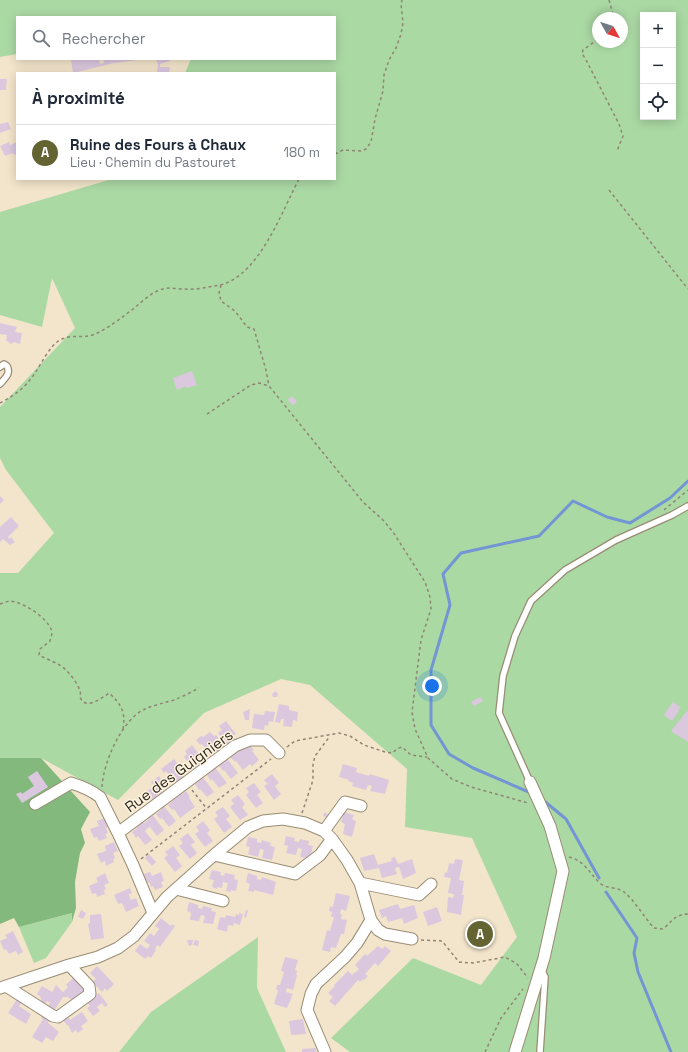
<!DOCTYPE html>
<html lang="fr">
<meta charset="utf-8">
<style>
:root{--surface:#fff;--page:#f2f2f3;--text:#1f2937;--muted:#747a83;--line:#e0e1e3;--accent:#636431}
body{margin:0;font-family:"Space Grotesk",sans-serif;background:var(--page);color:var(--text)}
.controls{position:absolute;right:12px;top:12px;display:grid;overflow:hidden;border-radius:0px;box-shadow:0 2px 10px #0003}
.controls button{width:36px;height:36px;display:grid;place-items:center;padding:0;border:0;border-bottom:1px solid var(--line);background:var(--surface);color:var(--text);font:20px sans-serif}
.compass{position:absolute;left:592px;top:12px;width:36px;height:36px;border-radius:50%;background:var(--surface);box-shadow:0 2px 10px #0003;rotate:129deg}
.you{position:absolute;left:432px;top:686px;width:14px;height:14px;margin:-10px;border:3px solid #fff;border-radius:50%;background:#1a73e8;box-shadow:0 0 0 6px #1a73e833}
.badge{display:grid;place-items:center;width:26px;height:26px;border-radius:50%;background:var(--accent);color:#fff;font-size:13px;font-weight:700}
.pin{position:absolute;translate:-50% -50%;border:2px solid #fff;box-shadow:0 1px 4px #0006}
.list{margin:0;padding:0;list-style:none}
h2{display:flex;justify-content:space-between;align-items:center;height:52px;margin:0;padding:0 16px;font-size:17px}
h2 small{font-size:13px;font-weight:400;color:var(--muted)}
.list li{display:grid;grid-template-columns:26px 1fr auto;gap:12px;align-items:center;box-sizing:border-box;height:56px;padding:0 16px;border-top:1px solid var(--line)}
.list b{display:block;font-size:15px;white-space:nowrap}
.list p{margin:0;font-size:13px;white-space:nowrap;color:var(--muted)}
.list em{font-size:13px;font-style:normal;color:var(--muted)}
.icon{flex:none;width:22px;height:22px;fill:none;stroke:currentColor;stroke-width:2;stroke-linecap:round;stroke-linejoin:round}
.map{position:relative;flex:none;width:688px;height:1052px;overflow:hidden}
.search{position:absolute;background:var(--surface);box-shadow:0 2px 10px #0003;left:16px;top:16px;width:320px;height:44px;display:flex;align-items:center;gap:10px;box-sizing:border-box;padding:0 14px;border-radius:0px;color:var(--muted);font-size:15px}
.panel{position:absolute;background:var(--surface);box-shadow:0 2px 10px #0003;left:16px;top:72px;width:320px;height:108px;border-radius:0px}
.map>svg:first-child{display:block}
</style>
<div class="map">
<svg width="688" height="1052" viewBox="0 0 688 1052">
<rect width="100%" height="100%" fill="#f3e5cb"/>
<path fill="#abd9a4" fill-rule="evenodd" d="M0,0h688v1052h-338l-19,-14 82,-80 68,27 36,-48 -45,-99 -67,-11 2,-58 -97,-84 -29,-6 -77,34 -86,87 -77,-42h-41v-185h18l36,-40 -48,-63 -6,-12v-51l75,-79 -23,-50 -10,49 -42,-12v-103l112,-33h223v-106h-150l6,-14h144v-42h-318v37l-17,3zM643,15h30v102h-30zM598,18h24v24h-24z
M72,913v9l-26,36 -12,5 -15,-36z
M258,937l-1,51 29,64h-167l32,-40z"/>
<path fill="#84b97d" d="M0,758h41l49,54 -9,17 4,14 -5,10 -5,29 1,26 -4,14v-9l-53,14 -5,-9 -14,6z"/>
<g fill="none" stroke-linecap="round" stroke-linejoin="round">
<path stroke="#7395d4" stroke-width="3" d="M531,793l-58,-25 -24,-14 -18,-29v-55l19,-65 -7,-31 18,-21 78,-17 34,-35 34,16 23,6 40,-25 18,-17
M543,800l23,19 33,59
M606,892l31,46 -3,15 4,19 33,80"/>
</g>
<path fill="#dbc8df" d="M80,59h19l1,5 4,-1 -1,-4h35v1l-24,3 -41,10 -2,-13z
M156,59h13l1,2 -10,3v3h10l-1,6h-12l1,-9z
M0,79h7l-1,11h-6z
M8,122l3,7 -11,4v-9z
M9,142l1,3 7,-3v12l-3,1 -1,-2 -8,3 -5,-10z
M0,323l17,4 -2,5 7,1 -2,11 -7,-2 -1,2 -3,-1v-1l-3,-1 1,-6 -7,-1z
M192,371l5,14 -10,3 -1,-2 -9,4 -4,-12z
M292,396l5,6 -4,3 -5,-5z
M0,496l4,4 -4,4z
M11,517l8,9 -11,11 1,2 2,-2 4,5 -5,3 -7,-6 -3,3v-15z
M276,691l2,3 -1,3h-4l-1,-3z
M480,697l3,4 -9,5 -3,-4z
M673,702l7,5 -3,7 -5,7 -8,-6z
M279,704l10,2v4l9,2 -1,9 -4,-1 -1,7 -9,-1 1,-7h-3l-1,4 -5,-1z
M250,709l-1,11h-4l-2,-8z
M265,711l10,1 -2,10 -4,-1 -1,5 -3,-1 -1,5 -12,-2 2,-14 10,1z
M687,711l1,1v30l-17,-11z
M226,721l10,13 -3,2 3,5 -8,5 -10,-13 4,-3 -3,-4z
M210,732l4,4 2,-1 3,3 -3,2 4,4 -4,3 4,4 -8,6 -10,-13 -2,1 -4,-5 5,-4 2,1z
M192,745l7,9 -4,2 6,9 -7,6 -10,-14 3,-3 -2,-3z
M250,745l4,5 -2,1 7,9 -7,6 -2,-2 -7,6 -7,-9 -1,1 -5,-5 6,-4 -2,-2 9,-4 2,2z
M226,757l12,16 -7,6 -7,-9 -1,1 -4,-5 5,-4 -2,-2z
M174,759l7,9 -4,2 7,9 -8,5 -10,-13 -2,2 -3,-4z
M343,764l14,4 -1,4 13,4 1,-2 19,6 -4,14 -15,-3 2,-5 -4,-1 -2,5 -14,-4 1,-3 -5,-2 1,-1 -10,-3z
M214,766l13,17 -8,5 -7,-9 -1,2 -4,-6 5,-4 -2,-2z
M37,771l11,16 -26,16 -6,-9 5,-2 1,2 12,-8 -6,-9z
M272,774l7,9 -4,3 6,8 -7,6 -10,-14 4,-2 -4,-4z
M159,776l6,8 -4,3 2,4 -1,1 2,3 -6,6 -3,-4 -3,3 -6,-8 8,-6 -3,-4z
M202,776l12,16 -7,5 -7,-8 -1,1 -4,-6 5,-4 -2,-1z
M254,783l7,9 -4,3 6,8 -7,5 -10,-13 3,-3 -3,-4z
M186,791l4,6 -1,1 6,9 -15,11 -6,-9 -2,1 -4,-5 5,-4 -1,-2 7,-6 2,2z
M238,795l7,9 -3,3 6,8 -8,5 -10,-13 4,-3 -3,-4z
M163,805l13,16 -7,6 -7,-9 -2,1 -4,-5 5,-4 -1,-2z
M223,807l7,9 -4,3 6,8 -8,6 -10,-14 4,-3 -3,-4z
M325,812l4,4 -3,2 -3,-3z
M344,812l10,3 -2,4 4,2 -4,16 -9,-3 2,-10 -4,-2z
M152,814l12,16 -7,6 -7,-9 -2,1 -3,3 7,9 -7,5 -7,-9 -2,2 -4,-6 5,-4 -1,-2 6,-5 2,2 5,-4 -1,-2z
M107,817l4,9 -5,2 2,5 -3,1 2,4 -8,3 -2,-4 -3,1 -4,-9 9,-3 -2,-5z
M203,821l7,9 -3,3 6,8 -8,6 -10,-13 4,-3 -3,-4z
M188,833l7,9 -4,3 6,8 -7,6 -11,-13 4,-3 -3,-4z
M286,836l9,2 -1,3 5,1 1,-3 9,2 -1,4 5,1 -3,13 -10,-2 2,-8 -4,-1 -2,7 -10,-2 2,-7 -4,-1z
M248,837l9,2v3l4,1 1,-3 9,3 -1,3 5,1 -3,13 -10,-2 2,-8 -4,-1 -2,8 -10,-3 2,-7 -4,-1z
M114,842l4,9 -5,2 2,5 -2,1 1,3 -8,4 -1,-5 -4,2 -4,-9 9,-3 -1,-5z
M173,846l7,9 -4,3 6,8 -7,6 -11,-14 4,-3 -3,-3z
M149,854l7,8 -4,4 -7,-8z
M374,854l4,11 14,-4 -1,-3 4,-1 3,7 14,-5 4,14 -13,6 -4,-12 -4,1 2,6 -15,4 -3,-10 -15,3 -4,-13z
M455,859l8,1 -4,20 5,1 -2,14h2l-3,20 -14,-3 1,-15 5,1 1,-4 -6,-1 3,-15 -7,-1 1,-5 2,1 2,-10 5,1z
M212,870l9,2 -1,3 4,1 1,-3 10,2 -1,4 4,1 -2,11 -5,-1v2l-5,-1 2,-8 -5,-1 -1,6 -5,-1v2l-5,-2 2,-7 -5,-1z
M150,872l2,4 9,-4 3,9 -3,1 2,5 -8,3 -2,-4 -2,1 -2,-5 -5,2 -3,-9z
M105,873l4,10 -5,2 2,4 -2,1 1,4 -8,3 -1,-4 -4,1 -3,-8 9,-4 -2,-4z
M248,873l9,3v3l4,1 1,-3 14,5 -3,13 -19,-5v2l-6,-1 2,-7 -4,-2z
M130,888l2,5 -3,1 2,6 5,-2 3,8 -13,6 -4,-9 -4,1 -4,-9z
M336,893l14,3 -4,15 -5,-2 -1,5h2l-1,5 6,1 -3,14h-3l-5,14 -5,-1 -1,5 -8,-2 5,-20 3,1 4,-14h-3l1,-5 -3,-1 1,-5 3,1z
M189,902l9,3v3l4,1 1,-3 9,2 -1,3 5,1 -3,12 -10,-1 2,-7 -4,-1 -2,6 -9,-1 1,-7 -4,-2z
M398,904l2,5 14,-4 4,13 -14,6 -2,-6 -14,4 -2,-6 -4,2 -3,-8z
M437,907l5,14 -14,5 -5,-14z
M81,910l5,3 -3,6 -5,-2z
M246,910h2l-2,8 -2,-1z
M239,913l4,1 -3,11 -6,-2 -1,3 -5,-1 -1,7 -10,-3 3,-12 5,1 1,-3 9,2 1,-3 3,1z
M101,914l3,24 -13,2 -3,-16 2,-1v-8z
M161,918l10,8 1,-2 3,2 -15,21 -3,-2 -2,4 1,1 -5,8 -3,-2 -3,3 -10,-8 5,-7 7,5 3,-4 -6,-4 6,-8 4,3 5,-7 -4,-3z
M13,931l10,21 -5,3 -2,-4 -7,3 -3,-5 -2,1 -4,-9 7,-3 -2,-3z
M187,940h6l-1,5 -3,1z
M195,940l4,1 -1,5 -5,-1z
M378,946l4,3 3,-3 6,5 -13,15 -3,-3 -10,11 3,2 -4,4 -1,-1 -3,3 -2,-2 -23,26 -6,-5 4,-4 -5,-4 7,-7 -1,-1 14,-14 4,4 3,-3h1l3,-3 -4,-4 10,-11 2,2z
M285,957l13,3 -3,10 2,1 -1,4h1l-4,15 -6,-2 -1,4 7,2 -6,14 -13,-4 4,-14 -2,-1 1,-4h3l4,-13 -3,-1z
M97,966l17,18 -7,7 -2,-3 -3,4 -10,-10 4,-3 -6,-6z
M74,977l12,14 -6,5 -1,-1 -7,6 -4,-4h-5l-9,14 -7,-4 3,-4 -3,-2 -3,4 -4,-3 2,-2 -2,-2 1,-1 -4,-3 5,-8 10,6 4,-7 7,7 5,-5 -2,-2z
M99,993l9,12 -3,2 -3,-4 -5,4 3,4 -7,5 -6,-8 3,-2 -3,-4z
M17,999l5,3 -3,4 12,8 -5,10 -18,-11z
M82,1012l6,9 -7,5 2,3 -5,4 -2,-3 -4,3 -4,-8h-1l-5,-6 5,-3 3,4z
M42,1015l8,4 -2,4 11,9 -6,9 -7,-4 -4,6 -10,-6 11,-18 -2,-1z
M303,1019l3,15 -15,1 -2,-14z
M316,1048v4h-14v-3z"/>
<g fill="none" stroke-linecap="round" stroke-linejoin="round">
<g stroke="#998c74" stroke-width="8">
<path id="lane" d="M0,367l4,-3 3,2c4,8 -2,12 -7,18
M530,782l-31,-69 4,-37 12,-40 16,-35 34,-31 51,-30 56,-25 16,-9
M540,1052l5,-75 -4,-8"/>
</g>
<g stroke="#998c74" stroke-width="13">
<path id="street" d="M35,804l36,-21c10,3 20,7 29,14l18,36
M324,831l21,-29 16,4
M214,855l81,19 25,-19 12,-16
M360,883l59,12 12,-11
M176,889l47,12
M153,913l-20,-48 -15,-32 117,-87 15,-6h16l13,13
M6,986l47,30 5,1 32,-23 -1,-8 -20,-21
M0,988l69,-23 29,-8 20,-9 16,-12 33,-39 47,-42 34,-28 15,-6 20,-2 22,4 19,8 8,8 15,21 13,23 11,37 7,10 7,4 27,5
M325,1052l-18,-42 4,-16 5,-10 29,-27 12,-14 14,-23
M515,1052l29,-94 19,-87 -13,-45 -20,-44"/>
</g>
<path stroke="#8e8573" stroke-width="1.5" stroke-dasharray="3 3" stroke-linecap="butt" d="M609,0l5,18
M598,39l-15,11 -1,4 3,4 34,66 4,12 -6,15
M335,154l8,-4 18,1 5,-2 5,-7 4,-23 8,-28 1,-16 5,-15 7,-12 5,-14 2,-11 -2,-19 1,-4
M609,190l79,99
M221,285l-2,8 2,8 14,10 12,16 7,2 12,41 3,16
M0,403c10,-5 22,-13 29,-22 11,-12 19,-36 33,-42 11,-5 23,0 33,-5 14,-6 26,-16 38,-25 9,-7 18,-17 30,-20 7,-2 14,0 21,0 12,1 24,-2 36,-4 39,-9 62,-74 79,-106
M207,414l44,-29 8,-2 10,3 94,116 20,18 10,12 32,50 5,15 1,12 -10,31 -9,72 3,17 13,29 24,21 19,8 57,16
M664,510l24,-20
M0,604c3,-1 6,-2 9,-3 13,0 37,16 42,28 2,4 0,8 -1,12l-10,8 -1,6c9,5 20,8 27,15 5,5 12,14 14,21 1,2 0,4 0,6 5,14 22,1 29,-4 12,11 17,19 14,36
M287,747l8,-6 44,-8 11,3 14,9 21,7 7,1 5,-4 5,-2 9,8 16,2
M102,787c1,-24 20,-68 43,-78 9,-4 19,-6 29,-9 8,-3 17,-8 25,-12
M192,790l15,19
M302,813l11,-33v-16l2,-8 15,-20
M569,857c17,4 20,17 32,27 7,5 17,3 23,8 11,9 20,25 30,36l9,1c8,-7 13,-15 25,-15
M141,859l130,-100
M421,940l21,1 17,21 14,1 32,-6 12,7 11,14
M485,1052l16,-34 22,-29"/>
<use href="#lane" stroke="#fff" stroke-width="5.5"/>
<use href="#street" stroke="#fff" stroke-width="11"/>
</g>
<g text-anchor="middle" stroke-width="3" stroke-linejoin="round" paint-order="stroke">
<g font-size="15" fill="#2f2a20" stroke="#fef3de">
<text transform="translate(179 771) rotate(-36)" y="5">Rue des Guigniers</text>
</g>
</g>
</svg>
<div class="controls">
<button>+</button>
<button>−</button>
<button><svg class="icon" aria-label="locate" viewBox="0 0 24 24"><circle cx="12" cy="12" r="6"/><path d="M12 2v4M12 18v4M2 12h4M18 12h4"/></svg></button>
</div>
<svg class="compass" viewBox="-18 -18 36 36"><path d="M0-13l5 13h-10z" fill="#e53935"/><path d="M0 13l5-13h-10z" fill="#747a83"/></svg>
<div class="you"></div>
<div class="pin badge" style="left:480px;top:934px">A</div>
<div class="search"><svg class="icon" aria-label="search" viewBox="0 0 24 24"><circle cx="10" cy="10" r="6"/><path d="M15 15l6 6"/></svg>Rechercher</div>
<section class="panel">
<h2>À proximité<small></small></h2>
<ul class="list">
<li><span class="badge">A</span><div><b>Ruine des Fours à Chaux</b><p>Lieu · Chemin du Pastouret</p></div><em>180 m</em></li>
</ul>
</section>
</div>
